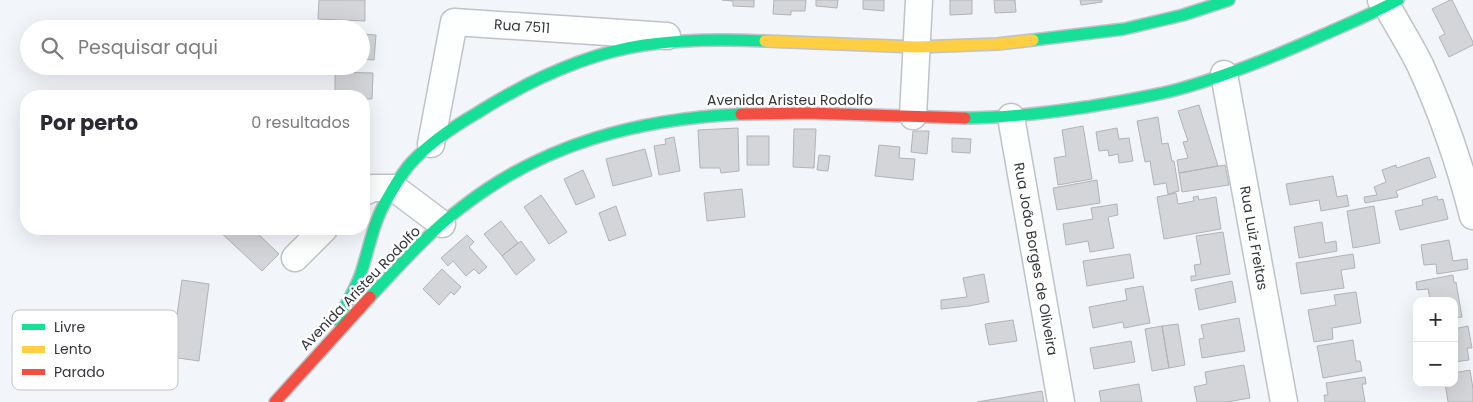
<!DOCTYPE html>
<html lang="pt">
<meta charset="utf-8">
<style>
:root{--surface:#fff;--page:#f7f7f7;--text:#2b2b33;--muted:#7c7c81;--line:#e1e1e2}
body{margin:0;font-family:Poppins,sans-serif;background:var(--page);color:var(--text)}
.controls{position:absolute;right:15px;bottom:15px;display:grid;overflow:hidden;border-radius:10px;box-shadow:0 5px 20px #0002}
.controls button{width:45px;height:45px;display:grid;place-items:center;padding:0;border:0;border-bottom:1px solid var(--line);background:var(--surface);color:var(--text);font:25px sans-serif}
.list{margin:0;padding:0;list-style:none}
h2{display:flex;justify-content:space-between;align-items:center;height:65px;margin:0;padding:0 20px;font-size:21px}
h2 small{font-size:16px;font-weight:400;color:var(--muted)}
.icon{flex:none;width:28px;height:28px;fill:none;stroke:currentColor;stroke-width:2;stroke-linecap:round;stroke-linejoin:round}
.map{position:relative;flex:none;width:1473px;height:402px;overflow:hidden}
.search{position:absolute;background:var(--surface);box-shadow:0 5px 20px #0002;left:20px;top:20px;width:350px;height:55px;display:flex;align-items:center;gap:12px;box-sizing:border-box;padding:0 18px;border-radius:28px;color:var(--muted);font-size:19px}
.panel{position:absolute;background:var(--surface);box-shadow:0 5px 20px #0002;left:20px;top:90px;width:350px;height:145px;border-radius:20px}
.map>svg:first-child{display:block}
</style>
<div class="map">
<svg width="1473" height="402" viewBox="0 0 1473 402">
<rect width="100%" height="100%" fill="#f2f5fa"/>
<path fill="#d3d5d9" stroke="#b1b3b7" d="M319,0h46v21l-47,-2z
M722,0h32v7l-21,-1v-5z
M774,0h32l-1,11h-14v4l-18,-1z
M816,0h22l-1,8 -21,-2z
M863,0h21v11l-21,-2z
M950,0h22v14l-22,1z
M994,0h21l1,12 -21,1z
M1080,0h22v2l-21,3z
M1450,0h2l21,42v3l-24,12 -10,-20 6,-3 -13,-25z
M361,34l15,1 -2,25 -13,-1z
M335,72l38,1 -1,26h-8v-3h-29z
M1199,105l19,61 -39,7 -2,-13 11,-2 -5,-16 5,-1 -10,-30z
M1158,117l4,27 6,-1 4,18h2l5,30 -11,3 -2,-11 -12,2 -4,-24 -5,1 -8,-41z
M1083,126l9,53 -34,6 -4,-27 12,-2 -4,-26z
M738,128l1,43 -18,2 -1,-5h-20l-2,-38z
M1117,128l2,11 10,-1 4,23 -14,2 -1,-9 -9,2 -1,-6 -9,1 -3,-19z
M794,129h22l-2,39 -21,-1z
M913,131h16l-2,23 -16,-2z
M747,136h22v29h-22z
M674,137l6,34 -21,4 -5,-29 12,-2 -1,-5z
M952,138l19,1 -1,14 -18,-1z
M879,145l21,2 -1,11 16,1 -2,21 -38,-4z
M645,149l7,27 -39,10 -7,-27z
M819,155l11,1 -2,15 -11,-1z
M1429,157l7,20 -40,14 2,6 -33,6 -1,-6 13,-2 -3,-8 12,-5 -4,-12 14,-5 1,3z
M1225,165l4,20 -47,7 -3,-19z
M583,170l12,27 -19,8 -12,-26z
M1333,176l4,21 10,-2 2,11 -28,5 -2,-11 -29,5 -4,-21z
M1097,180l3,23 -43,7 -4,-22z
M742,189l3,28 -38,4 -3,-28z
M1176,193l2,11 16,-3 -1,-4 5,-1 1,4 17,-3 5,32 -57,10 -7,-42z
M541,195l26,37 -18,12 -25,-37z
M1437,196l1,4 5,-1 5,20 -48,11 -5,-19 28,-6 -1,-5z
M1117,204l1,11 -10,2 6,31 -24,4 -2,-11 -22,4 -3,-21 30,-5 -2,-11z
M616,206l10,29 -17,6 -10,-28z
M1374,206l6,37 -27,5 -6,-37z
M501,221l17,22 -16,13 -18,-22z
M1322,222l3,21 11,-2 1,10 -38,7 -5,-31z
M217,229h36l26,25 -17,17z
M1223,232l7,42 -39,7v-5h5l-2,-11 7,-1 -5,-28z
M467,235l7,7 -5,5 18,20 -8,7 -5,-5 -8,7 -13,-15 -5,5 -7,-8z
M1449,240l4,21 14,-2 1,10 -31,5 -1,-10 -12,1 -3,-20z
M521,241l14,19 -19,15 -14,-19z
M1130,254l4,24 -47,8 -4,-25z
M1353,254l2,14 -14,2 3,18 -43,6 -5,-31z
M442,269l19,18 -7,8 -3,-3 -12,13 -16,-16z
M984,274l5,28 -20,4 -28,3v-9l26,-3 -4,-19z
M1453,275l1,8 2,-1 6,35 -8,1v-17h-31l7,-2 -2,-10 -11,1 -1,-8z
M182,280l27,4 -10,77 -28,-4z
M1232,281l4,21 -37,8 -4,-21z
M1143,286l7,37 -26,5 -1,-6 -30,6 -4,-21 38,-7 -2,-11z
M1356,292l5,31 -29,5 1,11 -19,3 -6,-32 28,-5 -2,-10z
M1239,318l6,33 -43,7 -3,-19 5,-1 -3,-13z
M1013,320l4,21 -28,4 -4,-21z
M1178,324l7,41 -16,3 -7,-42z
M1162,326l7,42 -17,3 -7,-42z
M1468,326l4,22h-5l2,12 -15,2v-33z
M1353,340l3,21h4l2,10 -39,7 -6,-32z
M1131,341l4,21 -41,7 -4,-21z
M1244,365l6,33 -23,4h-30l-3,-15 13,-3 -2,-12z
M1470,370l3,19v13h-25l-3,-19h9v-10z
M1365,377l1,7h-4l3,18h-40l-1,-7h4l-2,-12z
M1139,384l3,18h-41l-2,-11z
M1042,391l2,11h-67z"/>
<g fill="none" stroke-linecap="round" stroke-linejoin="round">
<g stroke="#bfc2c6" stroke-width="29">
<path id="street" d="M1381,0l6,6c11,20 24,40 34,61 22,48 39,98 52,149
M1224,74l60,328
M913,116l6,-116
M1011,117l50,285
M431,144l23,-122 213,14
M364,192l9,-4h21l48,36
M295,258l29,-29"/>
</g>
<g stroke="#bfc2c6" stroke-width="14">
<path id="fast" d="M1033,40l91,-11 59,-14 46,-15
M965,118c41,0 81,-5 121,-11 31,-5 63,-10 93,-18 51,-14 99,-34 146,-55 25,-11 49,-21 73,-34
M370,297c29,-31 58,-64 92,-90 82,-64 177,-88 279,-93
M337,320c9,-15 18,-30 24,-47 8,-24 12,-50 25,-72 7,-12 15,-27 25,-38 18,-20 42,-36 66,-50 51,-32 107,-59 167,-68 40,-6 80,-6 121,-4"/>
</g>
<g stroke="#bfc2c6" stroke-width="14">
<path id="slow" d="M765,41l152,6 80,-3 36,-4"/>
</g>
<g stroke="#bfc2c6" stroke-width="14">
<path id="jam" d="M741,114l67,-1 157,5
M275,402l95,-105"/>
</g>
<use href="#street" stroke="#fdfefe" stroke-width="26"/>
<use href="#fast" stroke="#16e098" stroke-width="11"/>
<use href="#slow" stroke="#ffcf43" stroke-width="11"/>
<use href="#jam" stroke="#f24e42" stroke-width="11"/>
</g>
<g text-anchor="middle" stroke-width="5" stroke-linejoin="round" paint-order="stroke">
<g font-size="14" fill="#34363a" stroke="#fff">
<text transform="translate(522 26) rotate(4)" y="5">Rua 7511</text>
<text x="790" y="105">Avenida Aristeu Rodolfo</text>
<text transform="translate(1254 238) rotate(80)" y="5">Rua Luiz Freitas</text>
<text transform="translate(1036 259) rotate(80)" y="5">Rua João Borges de Oliveira</text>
<text transform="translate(360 288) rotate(-46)" y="5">Avenida Aristeu Rodolfo</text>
</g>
</g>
<rect x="12" y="310" width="166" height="80" rx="8" fill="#fff" stroke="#c2c3c4" stroke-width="1"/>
<rect x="22" y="324" width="23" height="6" fill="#16e098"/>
<rect x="22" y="346" width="23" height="7" fill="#ffcf43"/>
<rect x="22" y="369" width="23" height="6" fill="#f24e42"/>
<g font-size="14" fill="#34363a">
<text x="54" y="332">Livre</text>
<text x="54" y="354">Lento</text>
<text x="54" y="377">Parado</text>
</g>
</svg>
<div class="controls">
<button>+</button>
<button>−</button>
</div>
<div class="search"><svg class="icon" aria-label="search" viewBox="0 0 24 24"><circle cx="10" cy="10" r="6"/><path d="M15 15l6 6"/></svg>Pesquisar aqui</div>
<section class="panel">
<h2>Por perto<small>0 resultados</small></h2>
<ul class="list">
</ul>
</section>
</div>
